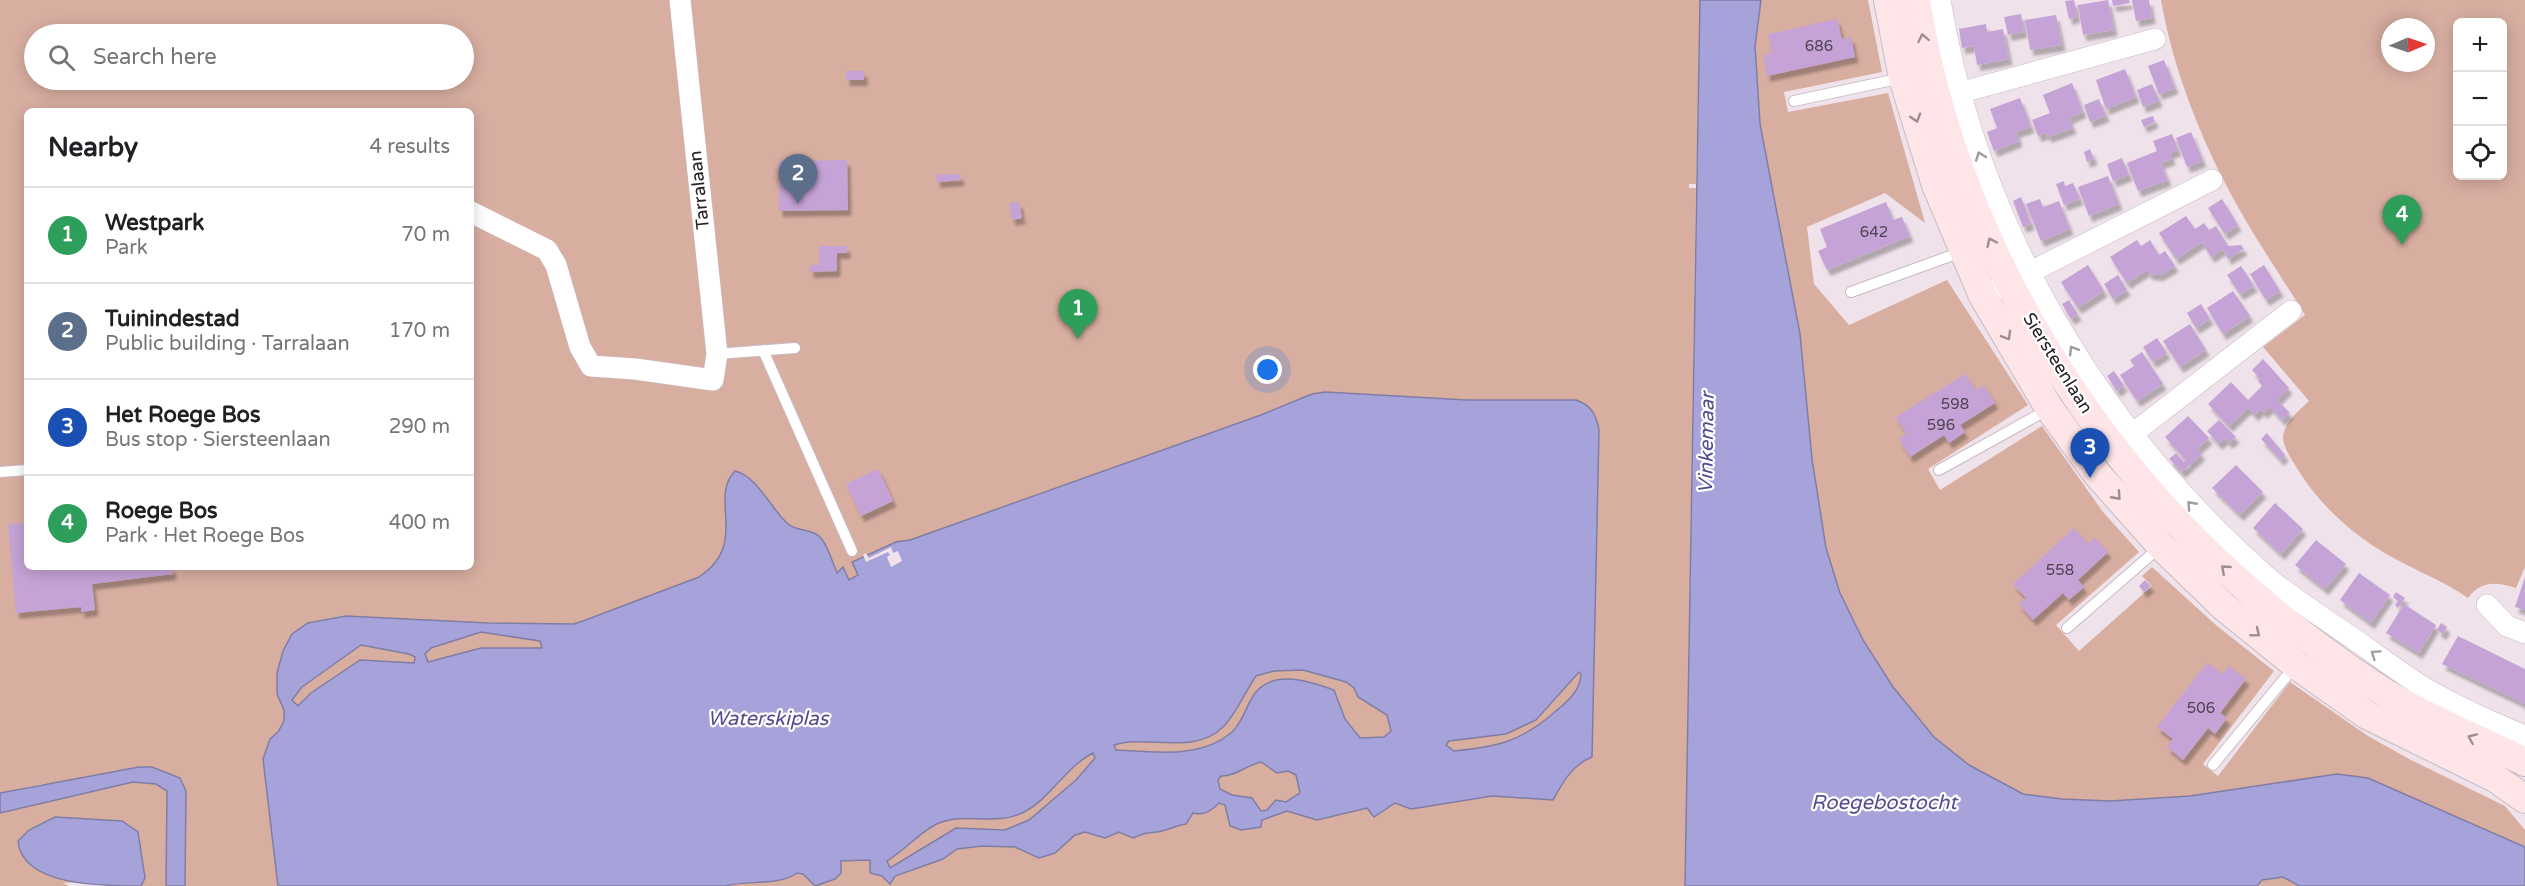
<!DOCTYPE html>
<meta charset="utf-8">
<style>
:root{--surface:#fff;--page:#f6f6f6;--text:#202124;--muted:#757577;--line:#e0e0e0;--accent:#0b8043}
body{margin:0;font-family:"Varela Round",sans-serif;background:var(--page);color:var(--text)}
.controls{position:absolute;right:18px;top:18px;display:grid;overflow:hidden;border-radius:9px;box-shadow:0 3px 15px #0003}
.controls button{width:54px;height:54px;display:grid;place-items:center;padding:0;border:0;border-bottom:2px solid var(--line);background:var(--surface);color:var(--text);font:30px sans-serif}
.compass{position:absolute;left:2381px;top:18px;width:54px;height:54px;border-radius:50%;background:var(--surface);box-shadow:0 3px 15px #0003;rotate:88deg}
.you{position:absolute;left:1268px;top:370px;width:21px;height:21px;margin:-15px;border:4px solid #fff;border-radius:50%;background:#1a73e8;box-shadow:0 0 0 9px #1a73e833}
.badge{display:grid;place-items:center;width:39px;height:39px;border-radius:50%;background:var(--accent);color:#fff;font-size:20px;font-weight:700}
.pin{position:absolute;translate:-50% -50px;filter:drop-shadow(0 2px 3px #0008)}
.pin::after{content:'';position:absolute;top:32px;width:21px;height:18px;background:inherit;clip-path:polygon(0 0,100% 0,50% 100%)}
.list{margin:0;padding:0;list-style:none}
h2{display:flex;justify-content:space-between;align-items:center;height:78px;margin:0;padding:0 24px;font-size:26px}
h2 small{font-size:20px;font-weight:400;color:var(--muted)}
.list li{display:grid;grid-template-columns:39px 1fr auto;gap:18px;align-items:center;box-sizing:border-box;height:96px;padding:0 24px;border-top:2px solid var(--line)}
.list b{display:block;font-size:22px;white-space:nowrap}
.list p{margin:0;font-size:20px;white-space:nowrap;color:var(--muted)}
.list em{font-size:20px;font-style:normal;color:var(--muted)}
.icon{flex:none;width:33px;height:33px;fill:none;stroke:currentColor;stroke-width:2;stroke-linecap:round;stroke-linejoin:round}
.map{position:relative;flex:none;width:2525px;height:886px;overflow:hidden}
.search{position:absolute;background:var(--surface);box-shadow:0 3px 15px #0003;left:24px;top:24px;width:450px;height:66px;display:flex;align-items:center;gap:15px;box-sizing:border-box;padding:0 21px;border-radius:33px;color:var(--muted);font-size:22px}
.panel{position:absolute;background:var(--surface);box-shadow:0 3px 15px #0003;left:24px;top:108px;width:450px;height:462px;border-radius:9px}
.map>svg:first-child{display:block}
</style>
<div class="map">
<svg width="2525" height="886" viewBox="0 0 2525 886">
<defs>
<filter id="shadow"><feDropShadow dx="3.5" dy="6" stdDeviation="1.5" flood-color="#0004"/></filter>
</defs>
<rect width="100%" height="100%" fill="#f0e2ea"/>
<path fill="#d8aea1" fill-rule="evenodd" d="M0,0h1700l-4,184h-7v4h7l-11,698h-1500l1,-95 -6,-13 -138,6 -42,9zM34,34h430v46h-430zM27,111h444v456h-444z
M1761,0h107l14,72 -98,20 4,20 100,-19 37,130 -40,-30 -78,34 7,57 35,41 98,-45 81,125 -100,64 12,21 102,-64 61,86 36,40 -83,73 23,26 73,-65 -10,-10 10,-9 65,59 57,45 -71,93 15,12 72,-94 78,54 41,23 96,47 20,24v17l-157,-69 -31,-4 -147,22 -80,5 -48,-2 -39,-5 -54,-29 -35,-28 -41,-50 -30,-47 -23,-47 -14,-45 -14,-89 -12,-125 -40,-210 -5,-78z
M2161,0h364v567l-9,21c-19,-6 -35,-8 -48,10 -21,-15 -42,-23 -65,-35 -42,-21 -79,-52 -105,-93 -5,-9 -15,-22 -15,-33 1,-15 16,-26 26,-36l-46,-54 42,-32c-27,-44 -58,-88 -81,-134 -29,-57 -52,-118 -63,-181zM2458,22h44v154h-44zM2390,27h36v36h-36z
M133,782l23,2 11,6 -1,96h-25l4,-8 -82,5 6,3h-69v-73z
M2283,877l16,9h-41l4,-6z"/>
<path fill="#a6a3db" stroke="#807da5" stroke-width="1.5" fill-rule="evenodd" d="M1700,0h61l-6,46 5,78 40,210 12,125 14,89 14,45 23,47 30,47 41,50 35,28 54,29 39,5 48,2 80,-5 147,-22 31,4 157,69v39h-226l-16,-9 -21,3 -5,6h-572z
M1325,392l142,8h109c15,5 20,14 23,30l-7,327c-20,8 -29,25 -39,43l-61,-4 -81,13 -16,-6 -21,14 -7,-9 -50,12 -30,-9 -25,9 -1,7 -20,3 -11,-4 -5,-21 -6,-2c-8,8 -15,13 -26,10l-7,11c-10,1 -19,7 -29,8 -10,1 -14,1 -24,6l-14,-6 -14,6 -20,-6 -10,3 -20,18 -16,5 -24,-11 -33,-1 -25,3 -14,10 -48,17 -5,8 -8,-8 -12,-3v-13l-29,1v12l-6,6 -20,7 -12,-12 -6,-1c-17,13 -50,7 -72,13h-447l-15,-127 7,-20 8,-7 6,-11v-11l-7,-16v-21l6,-22 9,-17 16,-11 38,-7 142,7 86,1 9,-3 116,-44c51,-34 9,-78 36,-106 22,5 36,38 53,53 9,8 24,4 33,14 8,10 11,24 16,35l6,-6 6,13 9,-5 -6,-13 44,-20 14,-2 351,-125 51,-21zM481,632l59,9 2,7h-61l-53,14 -3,-8 6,-6zM361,645l48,9 6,3 -1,6 -54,-3 -49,33 -13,13 -6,-6 10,-13zM1303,670l43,12 8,6 4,9 29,18 4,16 -7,6 -24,1 -15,-19 -11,-29c-23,-8 -59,-21 -78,2 -10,12 -12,29 -24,40 -31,27 -78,20 -116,18l-2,-5c33,-11 80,11 109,-18 13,-13 22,-35 33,-51l18,-5zM1579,672l2,2c-1,17 -12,26 -25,37 -34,30 -58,36 -102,40l-8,-6 3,-4 57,-7 30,-14zM1093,753l2,5 -19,22 -47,40 -24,10 -49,-2 -66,40 -3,-7c17,-10 36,-32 52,-38 27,-11 56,3 83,-10 28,-13 43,-46 71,-60zM1261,762l16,11 11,-2 8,4 4,18 -14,9 -10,-2 -9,10 -6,1 -9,-13 -20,-3 -12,-6 -2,-9 3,-4c13,1 26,-11 40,-14z
M139,767h13l28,11 6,13 -1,95h-19l1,-95 -11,-7 -23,-2 -133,31v-20z
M55,817l67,4 16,11 7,46 -4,8c-40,0 -119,0 -123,-45l11,-11z"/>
<path fill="#f0e2ea" d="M891,547l2,6 5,-2 4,10 -11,6 -4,-10 3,-2 -2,-3 -22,10 -3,-7 3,-2 3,5z"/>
<path fill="#c5a3d6" filter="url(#shadow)" d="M2074,0l3,17 -8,2 -4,-18z
M2108,0l6,30 -31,5 -5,-30z
M2112,0h17l1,3 -17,3z
M2132,0h17l3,18 -16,3z
M2021,14l3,18 -16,3 -4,-18z
M2056,15l6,30 -32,5 -5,-30z
M1837,19l5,20 9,-2 4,20 -88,19 -4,-21 9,-1 -4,-20z
M1986,24l1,8 16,-3 6,30 -32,6 -3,-19 -12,2 -3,-19z
M2164,60l11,28 -16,6 -11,-28z
M2125,69l11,28 -30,12 -10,-29z
M846,71h18v9h-18z
M2072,83l11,29 -14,6 4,10 -25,9 -1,-4 -9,3 -6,-16 18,-7 -7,-18z
M2152,84l7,17 -16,6 -6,-17z
M2020,98l11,29 -15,5 3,9 -25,10 -7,-19 10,-4 -7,-19z
M2099,99l7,17 -16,6 -6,-17z
M2153,116l2,6 -11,5 -3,-7z
M2191,132l12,29 -16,6 -11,-29z
M2172,134l6,16 -8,3 2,6 -11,4 7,17 -30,11 -11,-28 30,-12 -4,-10z
M2090,149l4,10 -7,3 -3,-10z
M2122,158l7,17 -16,6 -6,-17z
M847,160l1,50 -69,1v-50z
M960,174l1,6 -24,2 -1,-7z
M2108,176l11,28 -30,12 -11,-29z
M2064,181l1,5 8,-3 7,16 -16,6 -8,-21z
M2021,197l10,27 -8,3 -10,-26z
M2040,199l3,8 16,-6 11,28 -29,12 -15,-37z
M2222,199l16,26 -13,9 -17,-26z
M1019,202l3,16 -10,2 -3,-17z
M1886,202l7,18 9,-3 8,19 -83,34 -9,-19 9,-4 -7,-18z
M2186,216l9,13 9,-6 5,7 7,-4 12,20 13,-1 3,4 -16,10 -5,-10 -12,8 -9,-15 -26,17 -17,-26z
M2137,240l4,6 9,-6 9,15 6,-4 10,15 -15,9 -11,-1 -2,-4 -20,13 -17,-26z
M819,246h28v7h-10v18l-27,1v-7h9z
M2088,265l16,26 -26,17 -17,-26z
M2264,265l16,26 -14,9 -16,-26z
M2241,266l13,20 -14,8 -13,-19z
M2118,275l9,15 -14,9 -9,-15z
M2233,291l17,25 -27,18 -16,-26z
M2069,300l9,15 -7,4 -9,-15z
M2201,304l9,15 -14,9 -9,-15z
M2190,324l16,26 -26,17 -17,-26z
M2157,338l10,15 -14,9 -10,-15z
M2142,352l21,32 -26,17 -17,-26 14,-9 -4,-6z
M2263,359l26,29 -12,12 13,13 -8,7 -12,-13 -6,6 -3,-4 -6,6 -7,-7 -19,18 -21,-22 23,-22 17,18 14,-14 -4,-5 2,-2 -8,-9z
M2114,371l10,15 -7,5 -10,-15z
M1965,374l11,16 8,-5 11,18 -35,22 5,7 -16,11 -5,-8 -34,22 -11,-18 7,-5 -10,-17z
M2188,416l21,22 -12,11 5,5 -20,18 -13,-13 7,-6 8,9 2,-2 -21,-23z
M2219,420l17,17 -7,6 -4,-5 -6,6 -12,-13z
M2267,433l18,22 -4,5 -20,-21z
M2236,465l27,27 -23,23 -28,-27z
M878,469l15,32 -32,15 -15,-32z
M2275,503l28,26 -22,25 -28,-26z
M27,523v44h145l1,7 -81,10 3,26 -14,2v-5l-65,6 -8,-89z
M2074,528l14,16 6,-7 14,15 -30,28 6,7 -15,13 -6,-7 -30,27 -14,-16 7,-6 -13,-14z
M2316,540l30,24 -21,25 -30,-24z
M2359,573l31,22 -19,28 -31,-23z
M2525,577v33l-10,-3z
M2145,580l6,6 -7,6 -5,-6z
M2396,592l9,6 -7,10 -3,-3 3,-4 -5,-4z
M2404,604l32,21 -17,28 -33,-20z
M2441,623l6,4 -4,7 -6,-4z
M2458,636l67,33v35l-83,-40z
M2207,663l16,11 6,-8 17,13 -26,34 7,5 -12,16 -7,-6 -25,32 -16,-13 6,-8 -16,-12z"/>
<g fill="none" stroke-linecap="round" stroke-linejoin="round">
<g stroke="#c7bac2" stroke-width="12">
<path id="service" d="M1794,101l108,-23
M1851,292l113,-41
M763,350l89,201
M717,354l78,-6
M1939,470l110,-61
M0,472l27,-2
M2067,628l93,-81
M2213,765l82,-99"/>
</g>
<g stroke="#c7bac2" stroke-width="22">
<path id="minor" d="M1940,0c37,224 156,426 326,576 27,23 59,43 88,63 23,16 45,33 69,48 31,18 68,35 102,49
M1959,93l196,-54
M471,212l76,38 9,15 24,82 11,19 44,3 78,11 4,-26 -37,-354
M1983,296l229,-116
M2131,435l160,-124
M2487,605l20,21 18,7"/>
</g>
<g stroke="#c7bac2" stroke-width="30">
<path id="secondary" d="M1888,0l15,78 33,107 47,111 66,112 48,66 64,72 62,60 73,59 71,50 128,63 30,21
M1916,0c25,164 102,328 205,457 69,88 157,164 249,226 49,33 103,53 155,79"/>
</g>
<use href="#service" stroke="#fff" stroke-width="10"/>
<use href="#minor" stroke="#fff" stroke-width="21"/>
<use href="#secondary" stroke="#fee5e8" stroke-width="28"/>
</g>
<defs><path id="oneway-chevron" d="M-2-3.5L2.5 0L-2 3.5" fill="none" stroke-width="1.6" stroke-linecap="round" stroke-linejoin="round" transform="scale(1.5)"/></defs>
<g stroke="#9e8e91">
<use href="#oneway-chevron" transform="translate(1923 38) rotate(-101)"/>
<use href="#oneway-chevron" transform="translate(1916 118) rotate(73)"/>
<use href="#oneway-chevron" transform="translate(1991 242) rotate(-115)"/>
<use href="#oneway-chevron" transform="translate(2007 336) rotate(60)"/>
<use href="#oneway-chevron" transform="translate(2117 496) rotate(48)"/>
<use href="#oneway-chevron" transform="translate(2225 569) rotate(-139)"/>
<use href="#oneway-chevron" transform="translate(2256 633) rotate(39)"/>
<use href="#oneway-chevron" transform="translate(2472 738) rotate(-157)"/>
</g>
<g stroke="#9e9c9d">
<use href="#oneway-chevron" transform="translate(1980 156) rotate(-110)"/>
<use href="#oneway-chevron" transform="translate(2073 350) rotate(-121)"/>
<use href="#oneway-chevron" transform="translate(2191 505) rotate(-132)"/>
<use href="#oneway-chevron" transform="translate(2375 654) rotate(-145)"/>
</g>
<g text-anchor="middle" stroke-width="4.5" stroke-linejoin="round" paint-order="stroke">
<g font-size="15" fill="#4f4352">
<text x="1819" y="51">686</text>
<text x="1874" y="237">642</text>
<text x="1955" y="409">598</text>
<text x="1941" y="430">596</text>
<text x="2060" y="575">558</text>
<text x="2201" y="713">506</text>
</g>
<g font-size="18" fill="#282326" stroke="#fff">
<text transform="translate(699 190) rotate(-96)" y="6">Tarralaan</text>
<text transform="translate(2058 363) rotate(58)" y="6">Siersteenlaan</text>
</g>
<g font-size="20" font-style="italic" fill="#544c91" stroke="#fff">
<text transform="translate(1706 443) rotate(-89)" y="7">Vinkemaar</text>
<text x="768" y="725">Waterskiplas</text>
<text x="1884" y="809">Roegebostocht</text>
</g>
</g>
</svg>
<div class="controls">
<button>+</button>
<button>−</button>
<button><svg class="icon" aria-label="locate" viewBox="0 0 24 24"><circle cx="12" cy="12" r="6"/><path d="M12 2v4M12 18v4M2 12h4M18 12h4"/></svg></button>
</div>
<svg class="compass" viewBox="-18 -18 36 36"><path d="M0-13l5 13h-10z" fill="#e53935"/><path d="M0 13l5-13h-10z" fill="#757577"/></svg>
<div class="you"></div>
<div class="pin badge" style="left:1078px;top:339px;background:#2e9e5b">1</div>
<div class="pin badge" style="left:798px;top:204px;background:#5c6f8a">2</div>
<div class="pin badge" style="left:2090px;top:478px;background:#1a4fb4">3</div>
<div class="pin badge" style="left:2402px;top:245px;background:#2e9e5b">4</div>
<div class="search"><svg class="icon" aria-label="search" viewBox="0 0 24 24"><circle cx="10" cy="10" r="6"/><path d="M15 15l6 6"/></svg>Search here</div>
<section class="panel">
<h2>Nearby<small>4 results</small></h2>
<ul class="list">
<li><span class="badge" style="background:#2e9e5b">1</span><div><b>Westpark</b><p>Park</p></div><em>70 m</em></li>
<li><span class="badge" style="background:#5c6f8a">2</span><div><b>Tuinindestad</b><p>Public building · Tarralaan</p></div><em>170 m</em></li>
<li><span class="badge" style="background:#1a4fb4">3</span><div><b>Het Roege Bos</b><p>Bus stop · Siersteenlaan</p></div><em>290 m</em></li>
<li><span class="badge" style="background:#2e9e5b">4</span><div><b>Roege Bos</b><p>Park · Het Roege Bos</p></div><em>400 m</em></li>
</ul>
</section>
</div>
